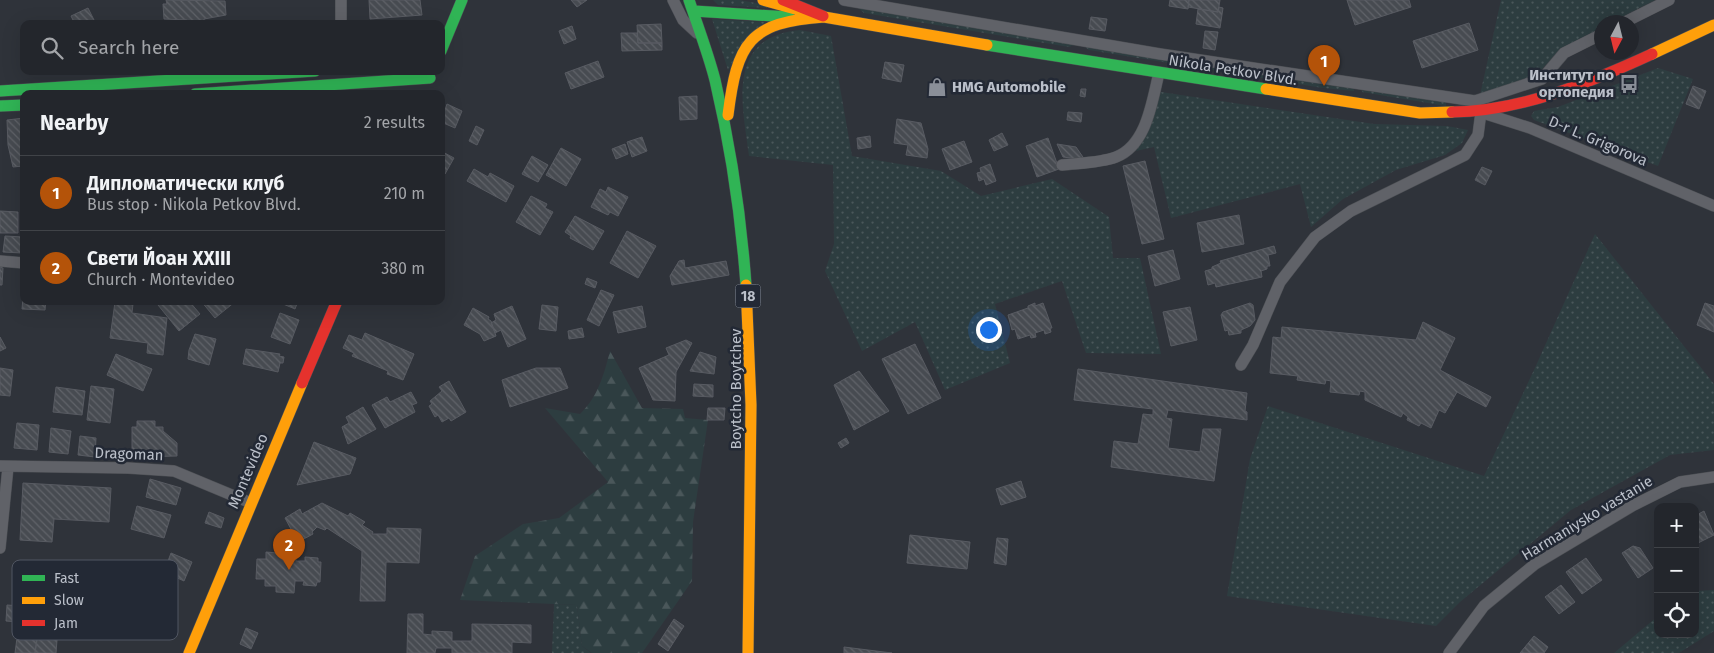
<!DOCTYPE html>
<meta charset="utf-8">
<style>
:root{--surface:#23262c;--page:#2b2e34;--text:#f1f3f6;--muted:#a3a5a9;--line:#404348;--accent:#b45309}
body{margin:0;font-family:"Fira Sans",sans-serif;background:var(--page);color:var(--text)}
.controls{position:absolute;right:15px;bottom:15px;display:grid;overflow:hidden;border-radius:10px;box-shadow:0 5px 20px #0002}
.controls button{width:45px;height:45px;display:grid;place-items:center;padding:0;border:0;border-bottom:1px solid var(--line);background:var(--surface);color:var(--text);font:25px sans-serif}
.compass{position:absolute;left:1594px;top:15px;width:45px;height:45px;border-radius:50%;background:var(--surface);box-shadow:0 5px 20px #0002;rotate:187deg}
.you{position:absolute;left:988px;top:329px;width:18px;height:18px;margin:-12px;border:4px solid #fff;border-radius:50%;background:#1a73e8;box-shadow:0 0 0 8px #1a73e833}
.badge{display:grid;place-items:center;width:32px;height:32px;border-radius:50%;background:var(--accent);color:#fff;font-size:16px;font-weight:700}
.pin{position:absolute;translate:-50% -41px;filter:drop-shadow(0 1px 2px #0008)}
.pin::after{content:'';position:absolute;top:26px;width:18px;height:15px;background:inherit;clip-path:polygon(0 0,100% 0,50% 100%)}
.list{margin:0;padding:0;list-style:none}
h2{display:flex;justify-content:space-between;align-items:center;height:65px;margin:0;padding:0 20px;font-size:21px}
h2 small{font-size:16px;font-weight:400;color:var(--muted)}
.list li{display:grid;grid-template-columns:32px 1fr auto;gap:15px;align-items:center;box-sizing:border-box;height:75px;padding:0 20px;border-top:1px solid var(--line)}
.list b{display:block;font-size:19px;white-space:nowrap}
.list p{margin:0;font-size:16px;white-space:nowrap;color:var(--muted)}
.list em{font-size:16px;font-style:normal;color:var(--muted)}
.icon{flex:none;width:28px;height:28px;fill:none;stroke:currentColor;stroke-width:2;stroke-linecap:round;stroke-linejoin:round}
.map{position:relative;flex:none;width:1714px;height:653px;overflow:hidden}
.search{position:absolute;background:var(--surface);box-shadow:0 5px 20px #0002;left:20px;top:20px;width:425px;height:55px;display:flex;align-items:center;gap:12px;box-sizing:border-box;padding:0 18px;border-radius:10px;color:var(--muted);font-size:19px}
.panel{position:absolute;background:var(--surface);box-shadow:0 5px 20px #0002;left:20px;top:90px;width:425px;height:215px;border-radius:10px}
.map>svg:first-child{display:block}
</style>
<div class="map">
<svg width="1714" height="653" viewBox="0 0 1714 653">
<defs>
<pattern id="grass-dots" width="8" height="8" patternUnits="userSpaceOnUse" patternTransform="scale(1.25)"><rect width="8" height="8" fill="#2d3d40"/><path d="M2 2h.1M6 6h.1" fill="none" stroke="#4a575a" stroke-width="1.8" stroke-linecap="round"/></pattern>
<pattern id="forest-firs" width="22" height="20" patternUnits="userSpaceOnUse" patternTransform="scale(1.25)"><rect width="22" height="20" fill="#2d3d40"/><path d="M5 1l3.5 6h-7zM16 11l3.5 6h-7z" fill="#4a575a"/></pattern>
<pattern id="building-back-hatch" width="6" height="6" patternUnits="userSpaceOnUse" patternTransform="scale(1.25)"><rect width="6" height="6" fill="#474b51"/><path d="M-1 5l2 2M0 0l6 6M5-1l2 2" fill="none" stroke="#606369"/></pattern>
</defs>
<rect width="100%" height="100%" fill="#2f333a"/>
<path fill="url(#grass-dots)" d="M713,0h27l25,5 2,3 -49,-3z
M1501,0h154l-43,22h-10l-1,6 -42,22 -24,27 -55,18z
M858,8l218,36 -7,3 -205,-34z
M712,19l54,3 -38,48z
M800,30l31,6 21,120 89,15 40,25 71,-17 57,38 4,41h27l21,96 -75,-1 -24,-72 -67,23 15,59 -65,27 -30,-68 -53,29 -37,-80 9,-27 -1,-79 -84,-9c-7,-53 -23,-119 51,-126z
M1087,44l267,43v4l-31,-3 -234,-38 -3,-2z
M1658,68l35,11 -35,87 -124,-46 -3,-4 3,-5 24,-4z
M1362,87l84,13v6l-84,-14z
M1161,92l213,32 73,2 21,4 -6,13 -17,12 -49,15 -53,29 -32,28 -11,-43 -129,34 -17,-71 -18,4 14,-25z
M1595,234l119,150v66l-44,5 -99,55 -111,92 -24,24 -209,-30 23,-137 18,-53 216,70 50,-106z
M1714,590v41l-35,22h-65l44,-37v18h37v-43z
M554,604l23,1 5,41 9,7h-39z"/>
<path fill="url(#forest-firs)" d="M610,351l32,57 41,1 2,9 23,2 -15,102 -1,59 -50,72h-50l-10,-7 -5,-41 -117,-5 15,-44 48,-32 36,-6 49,-36 -63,-74 35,6c18,-17 24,-40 30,-63z"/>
<path fill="url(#building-back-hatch)" stroke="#585b62" d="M166,0l59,1 1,14 -22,4v3l-17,1v-3l-23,-1 -1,-15h4z
M369,0h51l2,15 -52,4z
M571,0h16l-10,7z
M1170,0h19l-1,9 -19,-3z
M1189,0h31l-2,12 -30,-5z
M1347,0h62l2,7 -56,18z
M1219,7l4,1 -3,20 -24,-4 2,-15 20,3z
M88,8l8,16h-21l-4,-8z
M1091,17l16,2 -2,12 -16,-2z
M1469,23l9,27 -56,18 -9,-27z
M661,24l1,19h-24l-1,-18z
M572,26l4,13 -12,5 -5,-13z
M1205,31l13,1 -3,18 -12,-2z
M621,33h16l1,10h24v7l-40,1z
M598,61l6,16 -33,12 -6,-16z
M885,62l19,3 -3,17 -19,-4z
M1693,86l13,5 -7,18 -13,-5z
M1081,89h5l-1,8 -5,-1z
M697,96v23l-17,1 -1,-23z
M447,104l15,7 -7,17 -14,-6z
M1068,112l14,1 -1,9 -14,-2z
M24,118l-1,48 -10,1 -5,-22 -1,-25z
M897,119l24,4 7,26 -1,9 -21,-3 2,-10 -14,-2z
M476,126l8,4 -7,15 -8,-4z
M1002,133l6,12 -14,6 -5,-11z
M870,136l1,11 -13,2 -1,-11z
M642,137l5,14 -15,6 -5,-15z
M1048,138l11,31 -22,8 -11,-31z
M964,141l8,21 -22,8 -8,-21z
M625,144l3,10 -12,5 -4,-10z
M1057,144l19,3 9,13 -22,-3z
M561,148l20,11 -15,27 -20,-11z
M441,151l13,7 -9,16 -4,-2z
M532,156l16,9 -10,17 -16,-8z
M1145,161l19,78 -22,5 -19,-78z
M990,164l6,17 -10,4 -2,-6 -5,2 -2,-8 4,-1 -1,-4z
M1482,167l10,4 -7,14 -10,-5z
M474,169l14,8 2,-4 24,13 -8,16 -39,-21z
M608,187l20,10 -10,19 -8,-4 -2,3 -17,-8 9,-18 6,3z
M531,196l16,8 -2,4 8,4 -13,23 -24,-13z
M0,211l18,1v21h-18z
M1239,215l5,29 -42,8 -5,-29z
M575,216l29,15 -11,19 -23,-12 1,-2 -6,-4z
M627,231l29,15 -18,32 -28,-15z
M5,236l18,1 -1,16 -19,-1z
M1274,246l2,7 -8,2 2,11h-3v3l-6,2 1,6 -46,10 -1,-4 -7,2 -3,-14 7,-2v-2l9,-4 -1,-2z
M1173,250l7,29 -25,7 -7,-30z
M684,260l1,8 41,-7 3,14 -57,10 -2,-9 9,-15z
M0,267l3,1 -1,17h-2z
M587,278l10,4 -2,6 -10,-4z
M24,287v14h22l-1,9 -23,-1z
M601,290l13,5 -15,31 -12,-6z
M162,301h27l11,13 -21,17 -21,-26z
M201,301h35l-21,17z
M276,301h22l-3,8z
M115,302l18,2 -1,9 35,5 -4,37 -16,-2 1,-10 -38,-5z
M1035,303v3l8,-3 9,25h-2l1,4 -6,2 -1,-4 -9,3 1,4 -5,1 -1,-3 -12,4 -3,-10 -3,1 -4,-15 20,-7v-2z
M1250,303l3,2 2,15 -5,6 -9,4v3l-12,2 -1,-5 -3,1 -4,-16 2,-3z
M1705,303l9,3v26l-17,-7z
M542,305l16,2 -2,24 -17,-2z
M512,306l14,33 -18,8 -7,-17 -6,3 -4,-10 5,-3 -2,-6z
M642,306l4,21 -28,6 -5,-21z
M1190,307l7,33 -26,6 -8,-34z
M473,308l16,9 -1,2 3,2 5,15 -12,5 -4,-7 -16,-9z
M280,313l19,7 -9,24 -19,-7z
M1423,322l32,16 -15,32 51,27 -5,10 -29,-15 -12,21 -6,-3 -8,18 -10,-5 -2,3 -12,-6 1,-3 -5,-4 -2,4 -36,-17v-8l-5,-1 -1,4 -29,-3 1,-11 -5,-1 -1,4 -28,-4 1,-4 -28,-3 3,-36 8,1 1,-11 134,13z
M582,328l2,9 -15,2 -1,-8z
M365,333l49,21 -11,26 -16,-6 1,-3 -36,-15 2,-3 -11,-5 6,-13 13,5z
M195,334l21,5 -7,26 -21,-6 1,-9z
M0,337l6,11 -6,3z
M686,340l6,3 -16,29 -1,29 -22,-1 -14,-32 30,-13 -3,-7z
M915,344l26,54 -33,16 -26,-55z
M246,349l34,5 -1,2 5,1 -1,6h-3l-2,9 -35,-8z
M700,352l16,5 -2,17 -24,-3z
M116,354l36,15 -9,22 -36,-16z
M0,368l13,2 -3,26 -10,-1z
M536,368h24l8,20 -58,19 -8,-27z
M1078,369l169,24 -2,18 2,1v8l-79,-10 -2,8 6,1 -4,29 32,4 3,-23h18l-7,52 -103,-14 3,-26 24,3 5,-30 10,1v-6l-79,-9z
M859,371l30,40 -35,19 -20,-45z
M449,381l17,31 -15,9 -2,-3 -7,4 -4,-7 -3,2 -6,-11 3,-2 -2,-3 12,-10 -3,-4z
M694,384l19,1v12l-20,-1z
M91,386l23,3 -4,34 -23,-3z
M56,387l29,4 -3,24 -29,-3z
M411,392l6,11 -5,2 3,7 -30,16 -13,-23 15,-8 3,5z
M363,407l13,22 -28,15 -6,-17 7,-4 -3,-6z
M708,408h17l-1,12h-17z
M137,421h18v6h8v4l14,12v13l-45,1v-30h5z
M17,423l22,2 -2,25 -23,-2z
M51,428l20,3 -3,23 -19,-2z
M80,436l16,2 -1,19 -17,-2z
M846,438l3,5 -8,5 -3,-5z
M314,442l42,16 -6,16 -53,11z
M150,479l31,9 -5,17 -30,-8z
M1021,481l5,16 -25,8 -5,-16z
M23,483l88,5 -2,34 -55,-3 -2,23 -32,-2z
M322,503l26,13 2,-3 15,9 -3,3 11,7 -1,2h15v-6l34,1 -2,34 -33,-1 -1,39h-25l2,-50 -35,-23 -2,2 -8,-3 -5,5 1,2 -15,8 -13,-24 15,-9 2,5z
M137,506l34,9 -7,23 -33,-9z
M1704,511l10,24 -18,9 -1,-28z
M209,512l15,6 -3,10 -16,-5z
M910,535l60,7 -3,27 -60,-6z
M997,538l11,1 -2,26 -12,-2z
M1633,546l7,2 13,20 -15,10 -16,-25z
M278,547l18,1v13h9v-4l13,1v4h3l-1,20h-3l-1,4 -13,-1 1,-4h-9l-1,12 -18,-1v-6h-11v-7h-9l1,-20h9v-7l12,1z
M171,553l21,9 -8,19 -20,-9z
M1586,558l16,22 -20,14 -16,-22z
M1561,585l14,17 -16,12 -14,-17z
M7,605l14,1 -1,16 -14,-1z
M408,614h15v20l9,1v-4l20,1v9h20v-17l59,1v18l-19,-1v11h-60v-5h-16l-1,5h-28z
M674,619l10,7 -16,25 -10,-7z
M246,628l12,5 -7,16 -11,-5z
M1534,636l14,11 -4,6h-24z
M17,638l20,2 -2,13h-20z
M37,638l20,2 -1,13h-21z
M844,647l48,6h-48z"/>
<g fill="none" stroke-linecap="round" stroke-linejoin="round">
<g stroke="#4b4e53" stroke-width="12">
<path id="street" d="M341,0v24
M673,0l10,20 14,13
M844,0l316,54 315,47 67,-22 22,-26 38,-19
M1625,22l44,-22
M1483,113l47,15 184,78
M1062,165c17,-2 38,-2 54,-8 31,-12 36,-56 43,-84
M0,261l24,2
M1241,365l12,-20 27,-63 35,-45 36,-26 114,-56 13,-20 3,-23
M0,466l128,2 46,3 77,32
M0,548l8,-81
M1449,653l35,-47 51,-42 97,-58 48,-24 34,-5"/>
</g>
<g stroke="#4b4e53" stroke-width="12">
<path id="fast" d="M689,0c9,27 19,53 26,80 16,68 26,136 31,205
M694,11l95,6
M987,45l279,44
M441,51l21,-51
M0,91l315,-20
M195,94l235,-16
M0,106l24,-1"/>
</g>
<g stroke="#4b4e53" stroke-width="12">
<path id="slow" d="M763,0l61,17 163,28
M1652,54l62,-29
M1266,89l154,24 32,-1
M728,115c9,-72 21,-93 96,-98
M746,285l5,120 -3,248
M189,653l113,-270"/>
</g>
<g stroke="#4b4e53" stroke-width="12">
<path id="jam" d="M783,0l40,16
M1452,112c69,-1 137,-29 200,-58
M302,383l35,-82"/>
</g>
<use href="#street" stroke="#606268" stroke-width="11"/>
<use href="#fast" stroke="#30b455" stroke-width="11"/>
<use href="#slow" stroke="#ff9f0a" stroke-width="11"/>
<use href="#jam" stroke="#e5322d" stroke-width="11"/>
</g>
<defs>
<g id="bus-bare" transform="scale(1.5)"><path d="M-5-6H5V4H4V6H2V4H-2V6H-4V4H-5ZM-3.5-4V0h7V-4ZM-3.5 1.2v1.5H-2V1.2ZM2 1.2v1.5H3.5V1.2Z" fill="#8a8f98" stroke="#232935" stroke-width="2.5" paint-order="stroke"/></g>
<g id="shop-bare" transform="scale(1.5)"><path d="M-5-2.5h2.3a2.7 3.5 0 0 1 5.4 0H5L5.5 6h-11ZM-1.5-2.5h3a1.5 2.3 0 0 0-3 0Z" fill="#8a8f98" stroke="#232935" stroke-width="2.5" paint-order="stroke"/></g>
</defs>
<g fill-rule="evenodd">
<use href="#bus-bare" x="1629" y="84"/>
<use href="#shop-bare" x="937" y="87"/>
</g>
<g text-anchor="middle" stroke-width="5" stroke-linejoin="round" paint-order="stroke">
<rect fill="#232935" stroke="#8d939d" stroke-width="1" x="735.5" y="284.5" width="25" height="23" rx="4"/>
<g font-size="14" font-weight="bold" fill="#bbc0ca">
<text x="748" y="301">18</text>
</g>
<g font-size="15" fill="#bbc0ca" stroke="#232935">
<text transform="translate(1233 70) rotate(9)" y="5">Nikola Petkov Blvd.</text>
<text transform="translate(1598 141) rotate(23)" y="5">D-r L. Grigorova</text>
<text transform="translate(736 389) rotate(-90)" y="5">Boytcho Boytchev</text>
<text transform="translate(129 454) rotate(2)" y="5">Dragoman</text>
<text transform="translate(248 471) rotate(-67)" y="5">Montevideo</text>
<text transform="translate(1587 518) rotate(-31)" y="5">Harmaniysko vastanie</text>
</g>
<g font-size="15" font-weight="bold" fill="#bbc0ca" stroke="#232935" text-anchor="end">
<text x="1614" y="80">Институт по<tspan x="1614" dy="17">ортопедия</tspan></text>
<text x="952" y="92" text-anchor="start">HMG Automobile</text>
</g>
</g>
<rect x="12" y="560" width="166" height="80" rx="8" fill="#232935" stroke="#515662" stroke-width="1"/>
<rect x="22" y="575" width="23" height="6" fill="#30b455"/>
<rect x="22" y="597" width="23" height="7" fill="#ff9f0a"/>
<rect x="22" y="620" width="23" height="6" fill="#e5322d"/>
<g font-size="14" fill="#bbc0ca">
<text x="54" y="583">Fast</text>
<text x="54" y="605">Slow</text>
<text x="54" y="628">Jam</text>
</g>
</svg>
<div class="controls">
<button>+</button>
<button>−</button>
<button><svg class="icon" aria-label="locate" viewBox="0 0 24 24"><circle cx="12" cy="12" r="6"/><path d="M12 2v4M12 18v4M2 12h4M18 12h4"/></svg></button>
</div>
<svg class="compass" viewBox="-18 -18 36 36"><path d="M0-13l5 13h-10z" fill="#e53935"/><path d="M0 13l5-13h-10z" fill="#a3a5a9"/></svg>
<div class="you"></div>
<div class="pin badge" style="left:1324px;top:86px">1</div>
<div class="pin badge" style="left:289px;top:570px">2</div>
<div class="search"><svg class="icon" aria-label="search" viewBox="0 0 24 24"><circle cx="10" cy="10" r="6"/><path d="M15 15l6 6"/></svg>Search here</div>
<section class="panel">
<h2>Nearby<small>2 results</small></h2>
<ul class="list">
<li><span class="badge">1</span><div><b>Дипломатически клуб</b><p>Bus stop · Nikola Petkov Blvd.</p></div><em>210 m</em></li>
<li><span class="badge">2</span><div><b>Свети Йоан XXIII</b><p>Church · Montevideo</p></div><em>380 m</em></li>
</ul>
</section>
</div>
